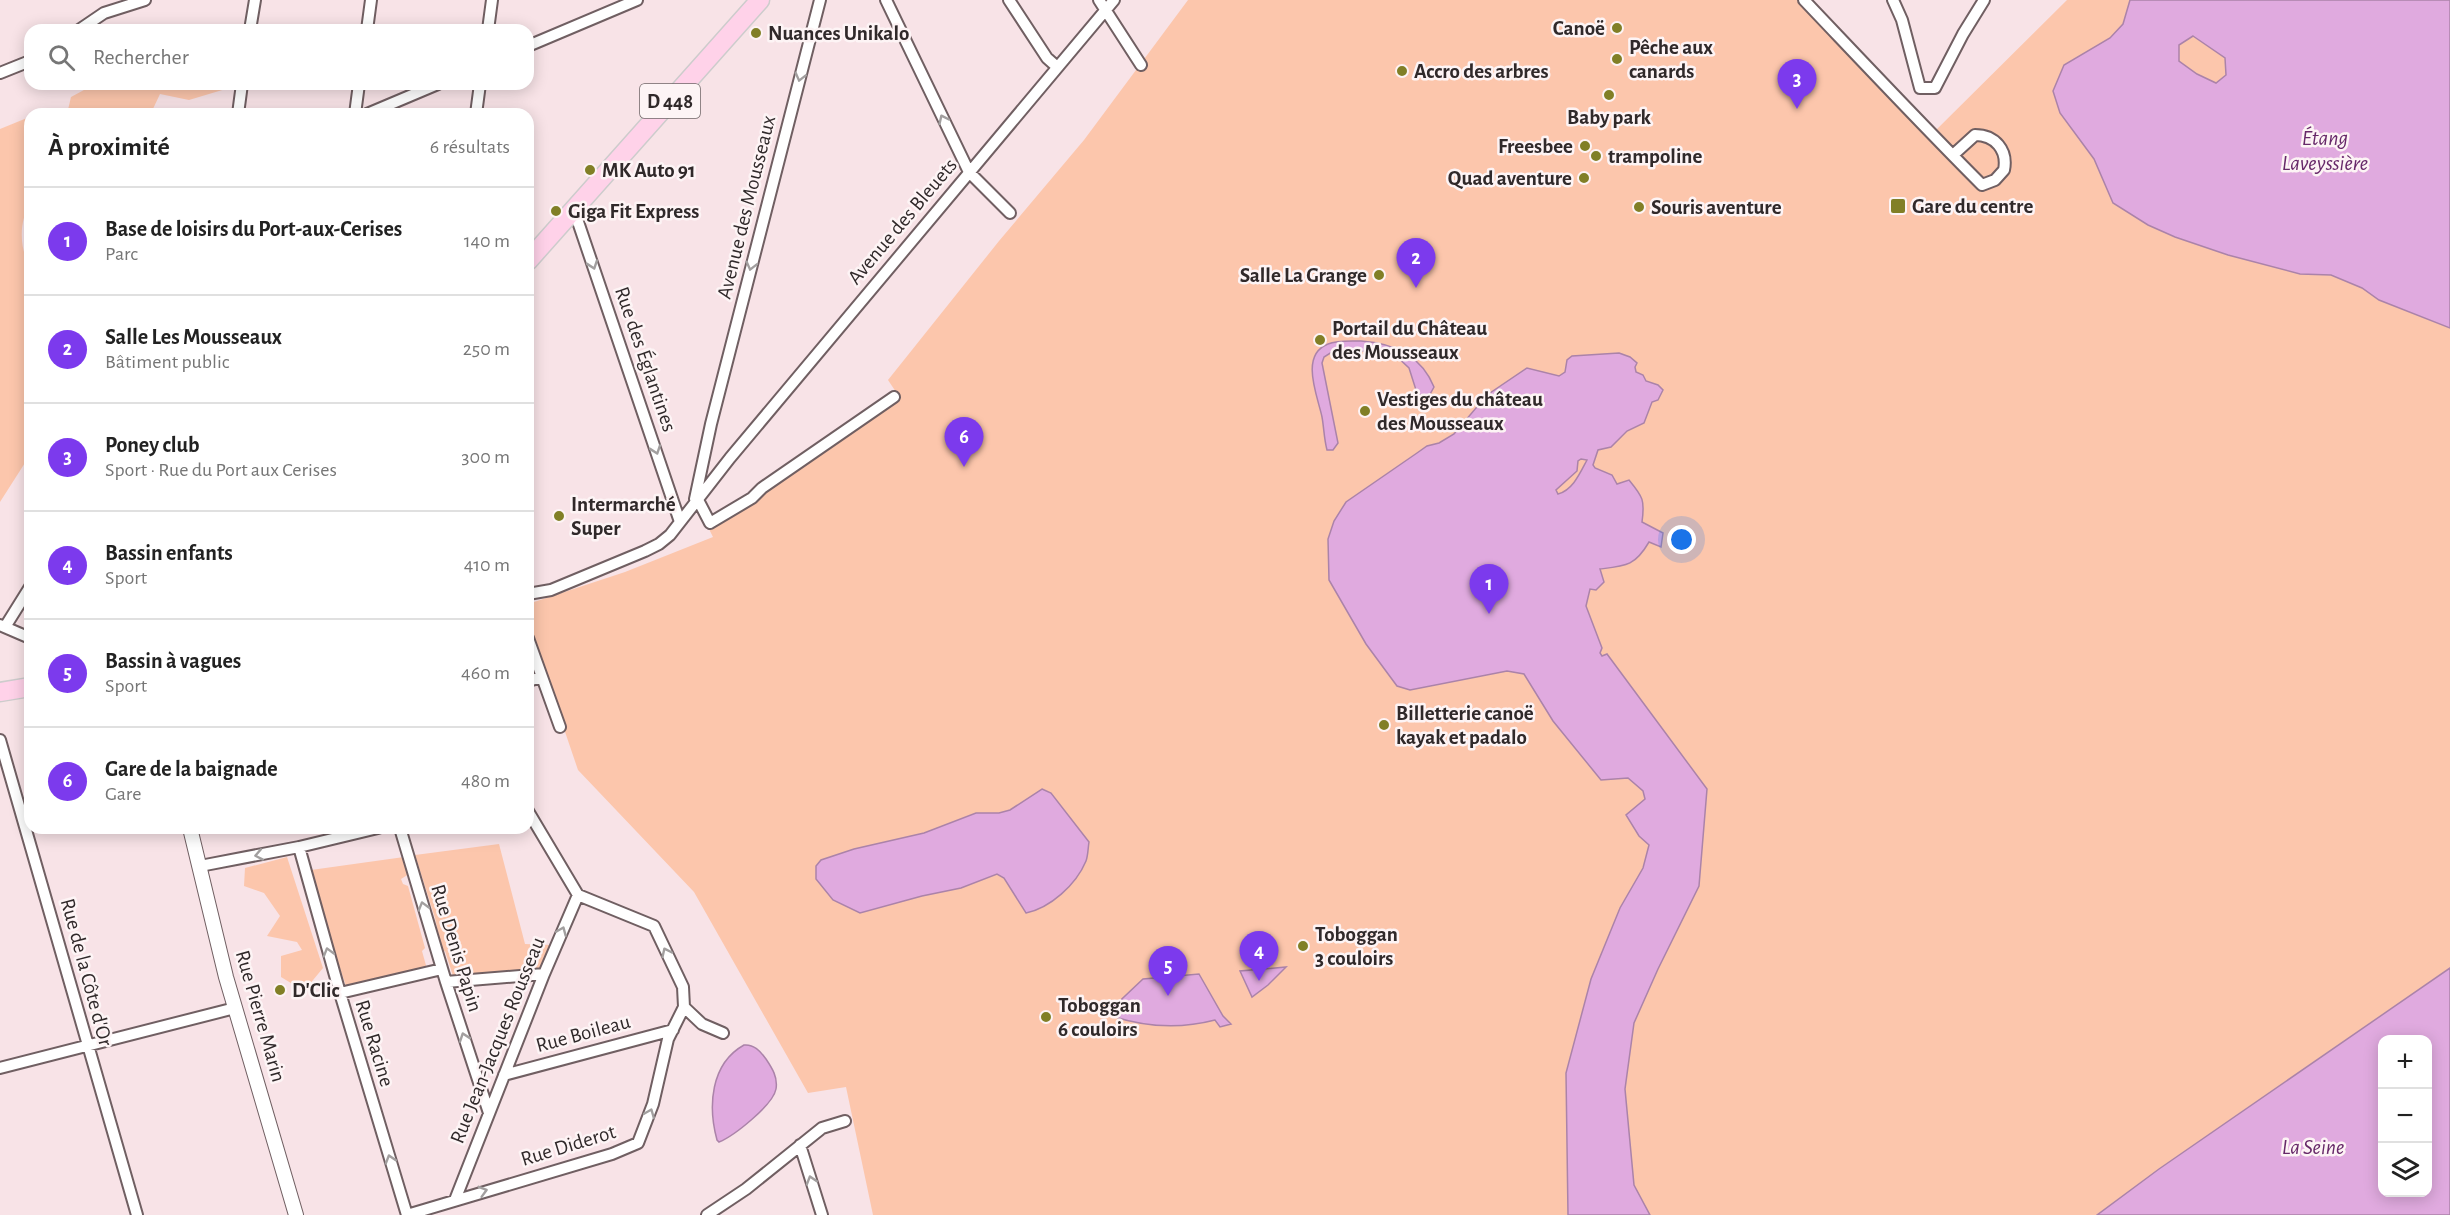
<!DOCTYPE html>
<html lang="fr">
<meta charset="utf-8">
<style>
:root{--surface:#fff;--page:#f6f6f6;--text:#222;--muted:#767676;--line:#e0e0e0;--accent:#7c3aed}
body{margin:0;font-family:"Alegreya Sans",sans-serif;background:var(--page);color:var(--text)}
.controls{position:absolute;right:18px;bottom:18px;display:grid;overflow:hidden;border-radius:12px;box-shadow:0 3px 15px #0003}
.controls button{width:54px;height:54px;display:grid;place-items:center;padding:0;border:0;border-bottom:2px solid var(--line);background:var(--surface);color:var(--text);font:30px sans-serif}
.you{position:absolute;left:1682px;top:540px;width:21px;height:21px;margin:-15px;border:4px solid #fff;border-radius:50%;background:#1a73e8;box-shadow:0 0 0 9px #1a73e833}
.badge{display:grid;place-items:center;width:39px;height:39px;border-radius:50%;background:var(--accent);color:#fff;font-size:20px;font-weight:700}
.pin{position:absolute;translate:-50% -50px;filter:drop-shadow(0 2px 3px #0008)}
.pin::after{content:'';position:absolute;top:32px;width:21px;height:18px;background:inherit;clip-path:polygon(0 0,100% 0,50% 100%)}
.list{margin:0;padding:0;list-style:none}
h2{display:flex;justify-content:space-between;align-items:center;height:78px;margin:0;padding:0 24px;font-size:26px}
h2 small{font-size:20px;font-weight:400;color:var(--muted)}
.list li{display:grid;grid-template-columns:39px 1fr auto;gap:18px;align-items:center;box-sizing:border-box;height:108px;padding:0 24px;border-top:2px solid var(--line)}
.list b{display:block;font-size:22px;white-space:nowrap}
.list p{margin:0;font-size:20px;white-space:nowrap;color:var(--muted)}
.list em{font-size:20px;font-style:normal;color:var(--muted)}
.icon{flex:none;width:33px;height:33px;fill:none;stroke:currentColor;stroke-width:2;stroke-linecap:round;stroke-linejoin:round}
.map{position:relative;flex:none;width:2450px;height:1215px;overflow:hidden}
.search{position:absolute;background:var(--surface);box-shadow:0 3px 15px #0003;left:24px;top:24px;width:510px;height:66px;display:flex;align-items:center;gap:15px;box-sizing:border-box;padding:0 21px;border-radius:18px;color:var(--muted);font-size:22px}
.panel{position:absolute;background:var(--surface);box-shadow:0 3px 15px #0003;left:24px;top:108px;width:510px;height:726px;border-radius:18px}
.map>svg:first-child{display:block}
</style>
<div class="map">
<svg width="2450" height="1215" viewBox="0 0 2450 1215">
<rect width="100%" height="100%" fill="#f8e3e7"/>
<path fill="#fcc6ac" d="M1188,0h616l128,134 135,-134h383v968l-291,201 -62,46h-1224l-27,-128 -38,6 -114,-201 -116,-122 -50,-147v-19l97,-32 88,-35 -5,-10 53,-31 139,-98 -12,-18 111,-139 85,-101z
M205,25l36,2v3h-45z
M95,84h134v4l-40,12 -29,-6 -8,17 -9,3h-76l4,-17z
M27,118h3v87c-11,15 -11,45 0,59v191l-30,47v-373z
M499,844l26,100 26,1 -10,24 -88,7 -8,-25 -3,1 -7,-34 -20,-63z
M287,857l36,111 -19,23 -23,-14v-21l21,-6 -5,-8 -30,-6 13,-20 -16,-23 -20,-7 1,-18z
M404,857l5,17 -8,5 2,5 5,2 17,62 -3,3 5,18 -80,20 -29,-85 1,-6 -8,-28z"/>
<path fill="#e0aadf" stroke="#ab83a9" stroke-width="1.5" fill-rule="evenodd" d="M2130,0h320v328l-71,-28 -17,-12 -31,-13 -31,-1 -72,-19 -53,-18 -27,-12 -35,-22 -19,-44 -34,-46 -7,-22 11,-26 46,-27 13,-14zM2193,36l32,22 1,17 -10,8 -19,-9 -18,-13v-16z
M1361,341c32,2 60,14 73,46l-5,9 -7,1 -6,-7 -7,-22 -14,-13 -11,-3 -49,-2 -11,7 -2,6 16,80 -5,7h-6c-3,-11 -3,-22 -5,-33 -4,-20 -23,-62 6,-73 9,-4 23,-3 33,-3z
M1619,353l11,4 7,6 -2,4 1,5 7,3 3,6 12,4 5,5 -5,10 -6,2 -8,21 -17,8 -16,16 -13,3 -5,15 2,3 17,7 5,9 12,-4c14,17 16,20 13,42l21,11 -2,14 -12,-5c-14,24 -23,24 -49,27l4,13 -8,8 -6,-1 -4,17 16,42 -2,5 2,3 5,-2 100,135 -8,97 -41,83 -24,54 -9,66 9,96 16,30h-82l-2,-142 25,-94 29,-71 23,-40 6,-23 -10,-9 -13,-21 19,-16 -2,-8 -15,-13 -27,2 -48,-59 -29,-47 -17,-3 -97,19 -13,-4 -31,-42 -37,-64 -1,-41 6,-18 12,-19 71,-49 10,-7 12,-3 15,-9 33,-39 40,-27 32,8 6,-4 2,-12 5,-4zM1581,459l6,1c-7,13 -14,30 -29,34l-2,-4 21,-19 1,-10z
M1042,789l9,4 38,49c-1,6 -1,14 -3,19 -10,24 -36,47 -60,52l-22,-35 -7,-4 -36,14 -39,8 -62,17 -27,-13 -17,-21v-13l5,-6 33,-11 70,-16 52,-20h23l11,-3z
M1286,967l-18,18 -16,12 -12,-26z
M2450,968v247h-353l62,-46zM2382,1040h46v152h-46z
M1199,974l24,42 8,8 -11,3 -5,-7c-38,10 -73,7 -109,-6l37,-35z
M744,1045c10,-1 16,6 22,14 6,9 12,18 10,30 -3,16 -42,47 -57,53l-2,-2c-9,-33 -7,-76 27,-95z"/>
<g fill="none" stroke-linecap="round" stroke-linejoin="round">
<g stroke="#705f62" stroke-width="14">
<path id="minor" d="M886,0l83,172 41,41
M1009,0l38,58 9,8
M1099,0l42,65
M1804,0c59,62 118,125 178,185l13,-5 9,-10c4,-20 -9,-35 -29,-35l-22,20
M1893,0l9,20 18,68h15l28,-54 21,-34
M79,30l25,-17 41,-13
M250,30l5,-30
M367,30l4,-30
M488,30l4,-30
M528,46l109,-46
M0,73l30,-12
M238,114l4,-30
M355,114l4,-30
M367,114l71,-30
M476,114l4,-30
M574,210l106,312
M697,498l13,25 42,-25 10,-10 132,-91
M695,499l16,-75 109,-424
M528,594l23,-4 94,-39 14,-7 11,-9 60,-77 384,-458
M0,625l30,13
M5,627l25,-40
M528,638l32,89
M528,681l14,-4
M0,740l137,475
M528,811l50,84 76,31 29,61 1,20 18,17 21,9
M400,828l46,154 43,131
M299,847l41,146 67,222
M200,866l99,-19 79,-19
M446,982l98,-8
M340,993l102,-24
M0,1068l235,-60
M504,1075l169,-45
M800,1145l22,70
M455,1200l89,-226 34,-79
M407,1215l205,-61 26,-11 15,-39 15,-65 16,-32
M707,1215l39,-26 76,-61 23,-7"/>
</g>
<g stroke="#705f62" stroke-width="16">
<path id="tertiary" d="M190,828l36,149 70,238"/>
</g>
<g stroke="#cdcccc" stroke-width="21">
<path id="primary" d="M528,261l232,-261
M0,692l30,-5"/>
</g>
<use href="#minor" stroke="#fff" stroke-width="10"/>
<use href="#tertiary" stroke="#fff" stroke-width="14"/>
<use href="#primary" stroke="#ffd2e9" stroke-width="18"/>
</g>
<defs><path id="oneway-chevron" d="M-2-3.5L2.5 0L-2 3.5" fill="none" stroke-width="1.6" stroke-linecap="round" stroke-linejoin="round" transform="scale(1.5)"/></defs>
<g stroke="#a29f9f">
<use href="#oneway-chevron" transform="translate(800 77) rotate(104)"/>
<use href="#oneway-chevron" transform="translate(943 119) rotate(-115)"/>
<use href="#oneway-chevron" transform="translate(593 265) rotate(71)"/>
<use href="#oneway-chevron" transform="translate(751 266) rotate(104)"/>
<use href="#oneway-chevron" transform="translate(656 450) rotate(71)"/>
<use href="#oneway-chevron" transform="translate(259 855) rotate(169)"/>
<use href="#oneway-chevron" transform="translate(423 906) rotate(-106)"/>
<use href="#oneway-chevron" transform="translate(562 931) rotate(-67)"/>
<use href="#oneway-chevron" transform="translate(328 952) rotate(-106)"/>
<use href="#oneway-chevron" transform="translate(666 952) rotate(-115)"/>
<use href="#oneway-chevron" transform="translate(464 1037) rotate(-109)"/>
<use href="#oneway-chevron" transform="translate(650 1113) rotate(-68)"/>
<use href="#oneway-chevron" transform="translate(390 1159) rotate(-107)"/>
<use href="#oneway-chevron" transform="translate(811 1180) rotate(-107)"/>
<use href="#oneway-chevron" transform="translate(483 1191) rotate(-16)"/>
</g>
<g fill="#817f26" stroke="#fdf4f5" stroke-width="2">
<circle cx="1617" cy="28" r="6"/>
<circle cx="756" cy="33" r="6"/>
<circle cx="1617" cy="59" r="6"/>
<circle cx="1402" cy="71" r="6"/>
<circle cx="1609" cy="95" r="6"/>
<circle cx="1585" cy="146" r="6"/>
<circle cx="1596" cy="156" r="6"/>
<circle cx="590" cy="170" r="6"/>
<circle cx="1584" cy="178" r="6"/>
<rect x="1890" y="198" width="16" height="16" rx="3"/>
<circle cx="1639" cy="207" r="6"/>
<circle cx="556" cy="211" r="6"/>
<circle cx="1379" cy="275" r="6"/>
<circle cx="1320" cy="340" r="6"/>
<circle cx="1365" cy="411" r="6"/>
<circle cx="559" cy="516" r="6"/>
<circle cx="1384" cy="725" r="6"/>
<circle cx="1303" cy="946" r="6"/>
<circle cx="280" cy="990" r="6"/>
<circle cx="1046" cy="1017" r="6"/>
</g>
<g text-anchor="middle" stroke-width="5" stroke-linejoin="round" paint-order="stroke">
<rect fill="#fdf4f5" stroke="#6e6667" stroke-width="1.5" x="640" y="84" width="60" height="34" rx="4.5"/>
<g font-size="20" font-weight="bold" fill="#30292a">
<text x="670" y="108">D 448</text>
</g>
<g font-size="21" font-weight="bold" fill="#30292a" stroke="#fdf4f5" text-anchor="start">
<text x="1605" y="35" text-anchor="end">Canoë</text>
<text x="768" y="40">Nuances Unikalo</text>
<text x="1629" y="54">Pêche aux<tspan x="1629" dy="24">canards</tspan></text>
<text x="1414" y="78">Accro des arbres</text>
<text x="1609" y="124" text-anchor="middle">Baby park</text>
<text x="1573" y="153" text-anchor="end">Freesbee</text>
<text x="1608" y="163">trampoline</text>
<text x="602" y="177">MK Auto 91</text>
<text x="1572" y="185" text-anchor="end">Quad aventure</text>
<text x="1912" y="213">Gare du centre</text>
<text x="1651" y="214">Souris aventure</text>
<text x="568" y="218">Giga Fit Express</text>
<text x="1367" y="282" text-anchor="end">Salle La Grange</text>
<text x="1332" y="335">Portail du Château<tspan x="1332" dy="24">des Mousseaux</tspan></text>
<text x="1377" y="406">Vestiges du château<tspan x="1377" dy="24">des Mousseaux</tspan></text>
<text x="571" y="511">Intermarché<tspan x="571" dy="24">Super</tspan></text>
<text x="1396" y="720">Billetterie canoë<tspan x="1396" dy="24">kayak et padalo</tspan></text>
<text x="1315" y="941">Toboggan<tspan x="1315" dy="24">3 couloirs</tspan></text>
<text x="292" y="997">D'Clic</text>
<text x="1058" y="1012">Toboggan<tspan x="1058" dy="24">6 couloirs</tspan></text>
</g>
<g font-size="21" fill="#30292a" stroke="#fdf4f5">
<text transform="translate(746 207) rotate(-76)" y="7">Avenue des Mousseaux</text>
<text transform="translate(902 221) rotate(-50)" y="7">Avenue des Bleuets</text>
<text transform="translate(646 359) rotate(71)" y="7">Rue des Églantines</text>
<text transform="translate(457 948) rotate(73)" y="7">Rue Denis Papin</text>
<text transform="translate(87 972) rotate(75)" y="7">Rue de la Côte d'Or</text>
<text transform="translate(261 1016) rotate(74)" y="7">Rue Pierre Marin</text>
<text transform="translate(583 1033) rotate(-15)" y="7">Rue Boileau</text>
<text transform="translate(497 1040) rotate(-68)" y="7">Rue Jean-Jacques Rousseau</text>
<text transform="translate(375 1043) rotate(73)" y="7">Rue Racine</text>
<text transform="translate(568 1145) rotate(-17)" y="7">Rue Diderot</text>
</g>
<g font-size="22" font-style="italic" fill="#672869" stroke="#fdf4f5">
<text x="2325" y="145">Étang<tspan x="2325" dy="25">Laveyssière</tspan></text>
<text x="2313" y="1154">La Seine</text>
</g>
</g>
</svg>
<div class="controls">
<button>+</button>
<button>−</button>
<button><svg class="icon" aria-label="layers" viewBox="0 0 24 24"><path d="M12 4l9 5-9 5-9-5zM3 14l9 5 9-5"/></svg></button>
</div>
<div class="you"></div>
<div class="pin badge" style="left:1489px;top:614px">1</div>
<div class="pin badge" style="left:1416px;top:288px">2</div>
<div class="pin badge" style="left:1797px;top:109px">3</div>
<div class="pin badge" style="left:1259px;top:981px">4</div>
<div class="pin badge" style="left:1168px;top:996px">5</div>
<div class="pin badge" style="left:964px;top:467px">6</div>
<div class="search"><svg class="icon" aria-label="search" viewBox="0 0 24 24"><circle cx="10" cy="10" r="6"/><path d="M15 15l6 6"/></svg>Rechercher</div>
<section class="panel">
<h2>À proximité<small>6 résultats</small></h2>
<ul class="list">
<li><span class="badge">1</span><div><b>Base de loisirs du Port-aux-Cerises</b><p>Parc</p></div><em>140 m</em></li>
<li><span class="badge">2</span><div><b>Salle Les Mousseaux</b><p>Bâtiment public</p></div><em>250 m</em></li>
<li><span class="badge">3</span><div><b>Poney club</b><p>Sport · Rue du Port aux Cerises</p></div><em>300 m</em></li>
<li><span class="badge">4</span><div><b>Bassin enfants</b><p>Sport</p></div><em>410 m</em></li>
<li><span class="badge">5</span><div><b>Bassin à vagues</b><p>Sport</p></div><em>460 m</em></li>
<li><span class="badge">6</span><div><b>Gare de la baignade</b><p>Gare</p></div><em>480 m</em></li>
</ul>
</section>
</div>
